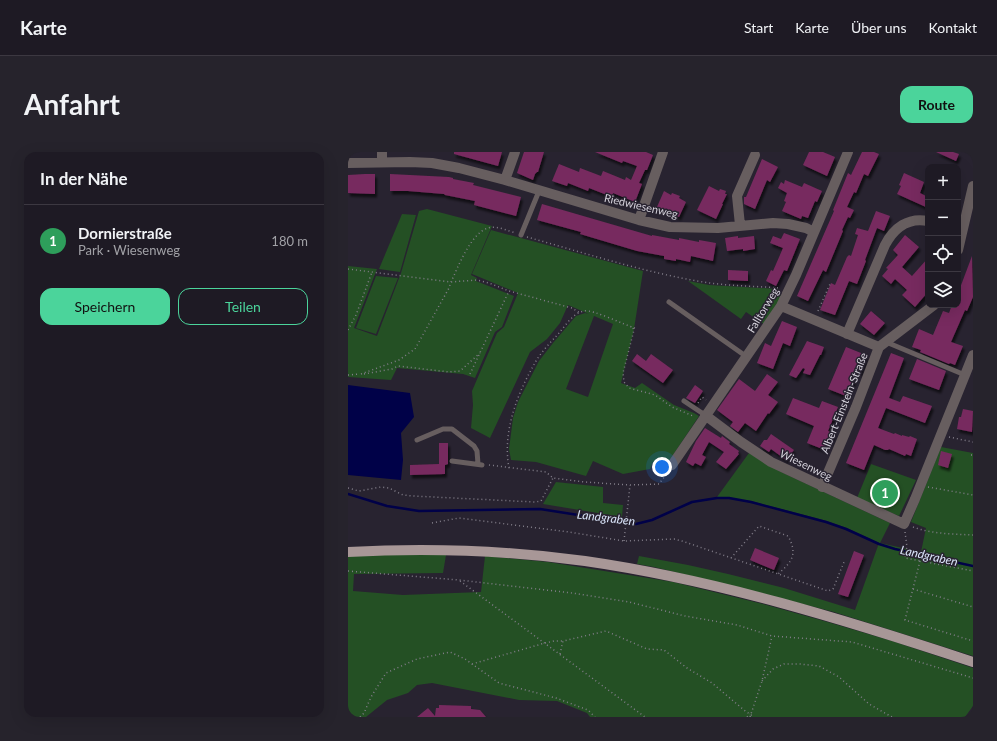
<!DOCTYPE html>
<html lang="de">
<meta charset="utf-8">
<style>
:root{--surface:#1e1a24;--page:#26232c;--text:#f1f3f6;--muted:#a1a1a6;--line:#3c3841;--accent:#4bd49b}
body{margin:0;font-family:Lato,sans-serif;background:var(--page);color:var(--text)}
.controls{position:absolute;right:12px;top:12px;display:grid;overflow:hidden;border-radius:8px;box-shadow:0 4px 16px #0002}
.controls button{width:36px;height:36px;display:grid;place-items:center;padding:0;border:0;border-bottom:1px solid var(--line);background:var(--surface);color:var(--text);font:20px sans-serif}
.you{position:absolute;left:314px;top:315px;width:14px;height:14px;margin:-10px;border:3px solid #fff;border-radius:50%;background:#1a73e8;box-shadow:0 0 0 6px #1a73e833}
.badge{display:grid;place-items:center;width:26px;height:26px;border-radius:50%;background:var(--accent);color:#fff;font-size:13px;font-weight:700}
.pin{position:absolute;translate:-50% -50%;border:2px solid #fff;box-shadow:0 1px 4px #0006}
.list{margin:0;padding:0;list-style:none}
h2{display:flex;justify-content:space-between;align-items:center;height:52px;margin:0;padding:0 16px;font-size:17px}
h2 small{font-size:13px;font-weight:400;color:var(--muted)}
.list li{display:grid;grid-template-columns:26px 1fr auto;gap:12px;align-items:center;box-sizing:border-box;height:72px;padding:0 16px;border-top:1px solid var(--line)}
.list b{display:block;font-size:15px;white-space:nowrap}
.list p{margin:0;font-size:13px;white-space:nowrap;color:var(--muted)}
.list em{font-size:13px;font-style:normal;color:var(--muted)}
.actions{display:flex;gap:8px;padding:12px 16px}
.actions a{flex:1;padding:9px 0;border:1px solid var(--accent);border-radius:12px;text-align:center;font-size:14px;color:var(--accent)}
.actions .main{background:var(--accent);color:#111}
.icon{flex:none;width:22px;height:22px;fill:none;stroke:currentColor;stroke-width:2;stroke-linecap:round;stroke-linejoin:round}
.map{position:relative;flex:none;width:625px;height:565px;overflow:hidden;border-radius:12px}
header{display:flex;align-items:center;gap:24px;box-sizing:border-box;height:56px;padding:0 20px;background:var(--surface);border-bottom:1px solid var(--line)}
header strong{font-size:19px}
nav{display:flex;gap:22px;margin-inline-start:auto;font-size:14px}
.intro{display:flex;align-items:center;justify-content:space-between;box-sizing:border-box;height:96px;padding:0 24px}
h1{margin:0;font-size:28px}
.button{padding:10px 18px;border-radius:12px;background:var(--accent);color:#111;font-size:14px;font-weight:700}
main{display:flex;gap:24px;padding:0 24px}
aside{flex:1;background:var(--surface);border-radius:12px;box-shadow:0 4px 16px #0002}
.map>svg:first-child{display:block}
</style>
<header>
<strong>Karte</strong>
<nav><a>Start</a><a>Karte</a><a>Über uns</a><a>Kontakt</a></nav>
</header>
<div class="intro"><h1>Anfahrt</h1><a class="button">Route</a></div>
<main>
<aside>
<h2>In der Nähe<small></small></h2>
<ul class="list">
<li><span class="badge" style="background:#2e9e5b">1</span><div><b>Dornierstraße</b><p>Park · Wiesenweg</p></div><em>180 m</em></li>
</ul>
<div class="actions"><a class="main">Speichern</a><a>Teilen</a></div>
</aside>
<div class="map">
<svg width="625" height="565" viewBox="0 0 625 565">
<defs>
<filter id="shadow"><feDropShadow dx="2" dy="3.5" stdDeviation="1" flood-color="#0009"/></filter>
</defs>
<rect width="100%" height="100%" fill="#282330"/>
<path fill="#245024" fill-rule="evenodd" d="M79,57l65,17 -21,49 6,3 -1,3 38,15 -12,31 -7,5 -20,46 -12,-4 -66,-6 -6,12 -43,-3v-111l29,3 -23,59 23,8 24,-63 18,-62z
M54,62l14,1 -16,57 -21,-3z
M143,78l152,41 -9,58 -13,54 14,5 7,-5 32,22 20,8 5,3 -32,48 -14,-2 -3,7 -27,5 -30,-13 -7,15 -50,-14 -25,-2 -2,-11 4,-31 5,-16 21,-41 14,-18 23,-27 9,-3 4,1 -21,-9 -8,18 -13,16 -17,13 -40,86 -19,-10 2,-23 -1,-14 25,-58 7,-6 14,-34 -46,-19zM246,164l19,8 -25,73 -22,-8z
M28,124l22,2 -22,56 -20,-6z
M340,129l21,4 69,4 4,9 -17,27 -19,-13 -5,7z
M593,295l32,6v203l-139,-44 -97,-25 -83,-20 -17,-3 2,-8 49,9 40,9 56,14 71,22 24,-67 -32,-15 -20,-7 -76,-20 -34,-4 32,-44 30,18 111,52 -10,20 41,9 5,-24 -15,-6z
M523,312l45,16 -17,36 -42,-18z
M208,330l47,5v16l20,2 -1,12 -79,-13z
M0,403h98l-3,18 -89,1 -1,17 50,4 78,-3 4,-36 63,6 125,20 90,22 61,17 68,20 81,27v38l-8,11h-375l-3,-4 -30,-12 -38,-1 -87,-17 -15,2 -9,8 -21,7 -21,17h-18z"/>
<path fill="#000148" d="M0,233l62,8 4,24 -13,16 2,27 -2,20 -53,-5z"/>
<g fill="none" stroke-linecap="round" stroke-linejoin="round">
<path stroke="#000148" stroke-width="2.5" d="M0,342l39,12 32,5 121,-2 96,15 16,-4 40,-18 25,-4h12l22,4 75,20 20,7 33,15 16,5 78,17"/>
</g>
<path fill="#772a5f" filter="url(#shadow)" d="M106,0h48l-4,14 -44,-12z
M176,0h20l-6,20h-1l-2,2 -2,6 -16,-7z
M247,0h51l7,3 -6,15h-2l-6,13 3,1 -7,18 -22,-9 -1,4 -23,-9 -1,3 -20,-8 -1,3 -15,-5 7,-17 20,8 1,-4 21,8 2,-5 22,9 1,-3 5,3 6,-14 -14,-5 -1,2z
M461,0h14l12,5 -8,19 -24,-11z
M514,0h12l5,2 -11,22 -4,-2 -8,19 -2,-1 -7,15 7,3 -4,8 -2,-1 -6,13 1,1 -17,41 -3,-2 -15,31 -11,-5 37,-85 -1,-1 15,-37 3,2z
M588,0h17l6,2 -3,7z
M414,7l16,8 -8,15 -3,-2 -12,29 -11,-5v-7h2z
M556,21l20,9 -4,11 8,4v11l-31,-14 4,-8 -2,-1z
M17,22h10v20l-27,-1v-18z
M42,22l59,3 4,1v1l21,4 -1,2 48,12 -5,19 -42,-11 1,-4 -30,-6 -1,-1 -36,-3h-18z
M437,28l17,7 2,-4 18,8 -5,11 -2,-1 -7,17 -6,-2 -1,3 -19,-8 4,-9 -2,-1 3,-8 -9,-5 3,-6 3,2z
M361,34l10,5 1,-2 6,2 -1,3h2l-5,10h1l-7,15 -19,-9z
M316,39l7,4 1,-2 8,3 -1,2 7,4 -7,15 -22,-10z
M194,52l110,32v-1l27,5v-2l20,4v-2l17,3 -3,18 -22,-5 -1,6 -14,-3v2l-12,-2v-3l-27,-5 -57,-17 1,-2 -44,-12z
M528,59l14,5 -6,15 -7,-3 -12,32 1,1 -9,23 -8,-3 -14,34 -15,-5 11,-27 4,2 12,-28 2,-2 2,1 7,-21 -3,-1 2,-6 11,3z
M436,81l16,6 -13,32 -3,-1 -8,16 -10,-5 5,-11 2,1 10,-23 -13,-5 3,-7 8,3z
M557,83l14,12 -17,20 10,9 16,-18v34l-13,15 -13,-12 5,-5 -12,-11 -4,5 -9,-8 6,-7 -2,-1 12,-13 -5,-5z
M390,84v2l16,-2 1,13 -12,2v-2l-16,2 -2,-13z
M624,104l1,41 -6,14 -2,-1 -14,32 12,4 -8,19 -5,-2 -1,1 -29,-12 1,-2 -9,-3 7,-18 14,6 10,-24 6,2 3,-8h6v-17h2z
M380,118l20,1v10l-20,-1z
M523,159l14,12 -11,12 -14,-11z
M434,169l15,6 -7,19 -7,-3 -10,26 -16,-6 8,-20 6,3z
M459,189l17,6 -3,8h-1l-10,20 -7,-2 2,-4 -2,-1 -7,10 -7,-3z
M498,195l20,8 -6,18 -3,-1 -6,16h-2l-3,8 -18,-7z
M543,201l13,5 -15,40 11,4 3,-6 29,10 -7,17 -39,-15 -8,20 16,6 1,-1 7,3v-1l7,2 1,-1 7,3 -6,17 -5,-2 -1,2 -16,-7 -1,1h-3l-11,-5 -10,25 -18,-7z
M289,202l9,7 5,-7 22,16 -10,13 -31,-22z
M569,207l29,12 -7,19 -30,-11z
M419,222l11,8 -10,13 10,7 -9,12 -1,-1 -12,18 -11,-8 -7,9 -8,-6 3,-4 -16,-12 22,-31 16,12z
M347,233l8,6 -8,12 -9,-5z
M445,246l26,10 3,-7 16,6 -10,24 6,2 -4,10 -2,-1 -3,8 -18,-7 7,-17 -28,-12z
M615,257l10,2 -1,21 -15,-3 2,-12h2z
M357,276l16,10 1,-2 8,6 -1,2 10,7 -1,2 1,1 -13,15 -10,-7 8,-10 -15,-10 -7,13 4,2 -5,9 -6,-3 -2,3 -7,-4 10,-21z
M423,282l23,16 -8,10 -15,-11 -2,3 -9,-6 4,-6h3z
M91,291h9v21l-3,1v9l-35,1v-10l29,-1z
M593,299l11,3 -4,14 -10,-3z
M407,396l24,10 -5,12 -24,-10z
M506,399l10,4 -16,42 -10,-3z
M91,553l32,1v3l9,1 6,7h-69l11,-9 7,8 1,-8h3z"/>
<g fill="none" stroke-linecap="round" stroke-linejoin="round">
<path stroke="#827e89" stroke-width="1.5" stroke-dasharray="1 3" stroke-linecap="butt" d="M179,85c58,16 116,35 176,45 25,4 51,4 76,6
M0,117l103,13 26,-2 12,3 20,8 63,17 8,5
M470,159l12,-27
M285,176l1,2 -11,43 1,9 5,6 26,7 17,12 21,9
M0,178l8,-15 16,-43
M13,222l38,-14 16,-11 34,-61 2,-6c7,-15 20,-49 37,-54 8,-3 20,3 28,5
M16,222l28,-5 6,-3 51,6 11,-1 20,-18
M122,222l39,-83
M0,223l12,-1
M350,251l4,-6 4,3
M601,285l24,5
M623,303h2
M141,313l57,7 7,6 32,4 45,3 29,-1 9,-12
M161,316c-7,-37 9,-76 27,-107 6,-10 15,-19 23,-28 7,-8 14,-20 25,-22 9,-2 40,14 51,17
M580,335l45,8
M0,336l11,3 22,-4 8,1 14,7 10,1 122,6 6,-1 12,-23
M84,371l27,-5 110,14 55,9 50,-2 8,2 146,50 5,-2 11,-27
M565,375c19,7 40,7 60,8
M557,380l2,15 -2,11 68,13
M276,389l6,-56
M383,406l28,-32 29,10c10,18 4,26 -10,38
M572,409l-15,59 68,21
M0,419l111,9 113,13 57,9 56,14 52,9 35,11 80,6 121,36
M112,429l185,136
M565,437l60,18
M212,502l3,-13 43,-10 41,18 17,1 23,18 25,15 32,27 10,7
M124,512l73,-21 9,-2h9
M414,529l11,-12 11,-5h16l19,2 20,11 30,27 23,13
M12,565l4,-4 7,-16 15,-24 31,-14 33,-7 15,7 34,24 57,15 32,12 7,7
M399,565l3,-3
M402,565l12,-36 10,-45"/>
<path stroke="#675e5f" stroke-width="5" d="M173,83l18,-44
M321,150l78,55
M538,190l79,33
M336,249l21,14
M69,288l26,-11h9l22,17 3,5 1,13
M104,309l30,4"/>
<path stroke="#675e5f" stroke-width="10" d="M34,10v-10
M0,11l62,-1 22,1 27,5 46,12 134,40 31,7 48,1 55,-5 15,1 18,4 8,4
M157,28l10,-28
M291,68l24,-68
M392,73l-3,-29 18,-41
M610,98l15,-64
M433,154l98,41
M499,182l38,-89c9,-17 23,-28 43,-24
M357,263l36,27 30,20 133,62 11,-25 58,-144
M324,313l109,-159 15,-31 52,-123
M474,335l34,-80 23,-60 55,-42"/>
<path stroke="#a89797" stroke-width="10" d="M0,400c79,-4 158,-2 237,9 132,19 261,59 388,101"/>
</g>
<g text-anchor="middle" stroke-width="3" stroke-linejoin="round" paint-order="stroke">
<g font-size="11" fill="#d5d2db" stroke="#282330">
<text transform="translate(293 54) rotate(13)" y="4">Riedwiesenweg</text>
<text transform="translate(415 158) rotate(-59)" y="4">Falltorweg</text>
<text transform="translate(496 251) rotate(-68)" y="4">Albert-Einstein-Straße</text>
<text transform="translate(458 313) rotate(26)" y="4">Wiesenweg</text>
</g>
<g font-size="12" font-style="italic" fill="#dae5fa" stroke="#282330">
<text transform="translate(258 366) rotate(7)" y="4">Landgraben</text>
<text transform="translate(581 404) rotate(12)" y="4">Landgraben</text>
</g>
</g>
</svg>
<div class="controls">
<button>+</button>
<button>−</button>
<button><svg class="icon" aria-label="locate" viewBox="0 0 24 24"><circle cx="12" cy="12" r="6"/><path d="M12 2v4M12 18v4M2 12h4M18 12h4"/></svg></button>
<button><svg class="icon" aria-label="layers" viewBox="0 0 24 24"><path d="M12 4l9 5-9 5-9-5zM3 14l9 5 9-5"/></svg></button>
</div>
<div class="you"></div>
<div class="pin badge" style="left:537px;top:341px;background:#2e9e5b">1</div>
</div>
</main>
